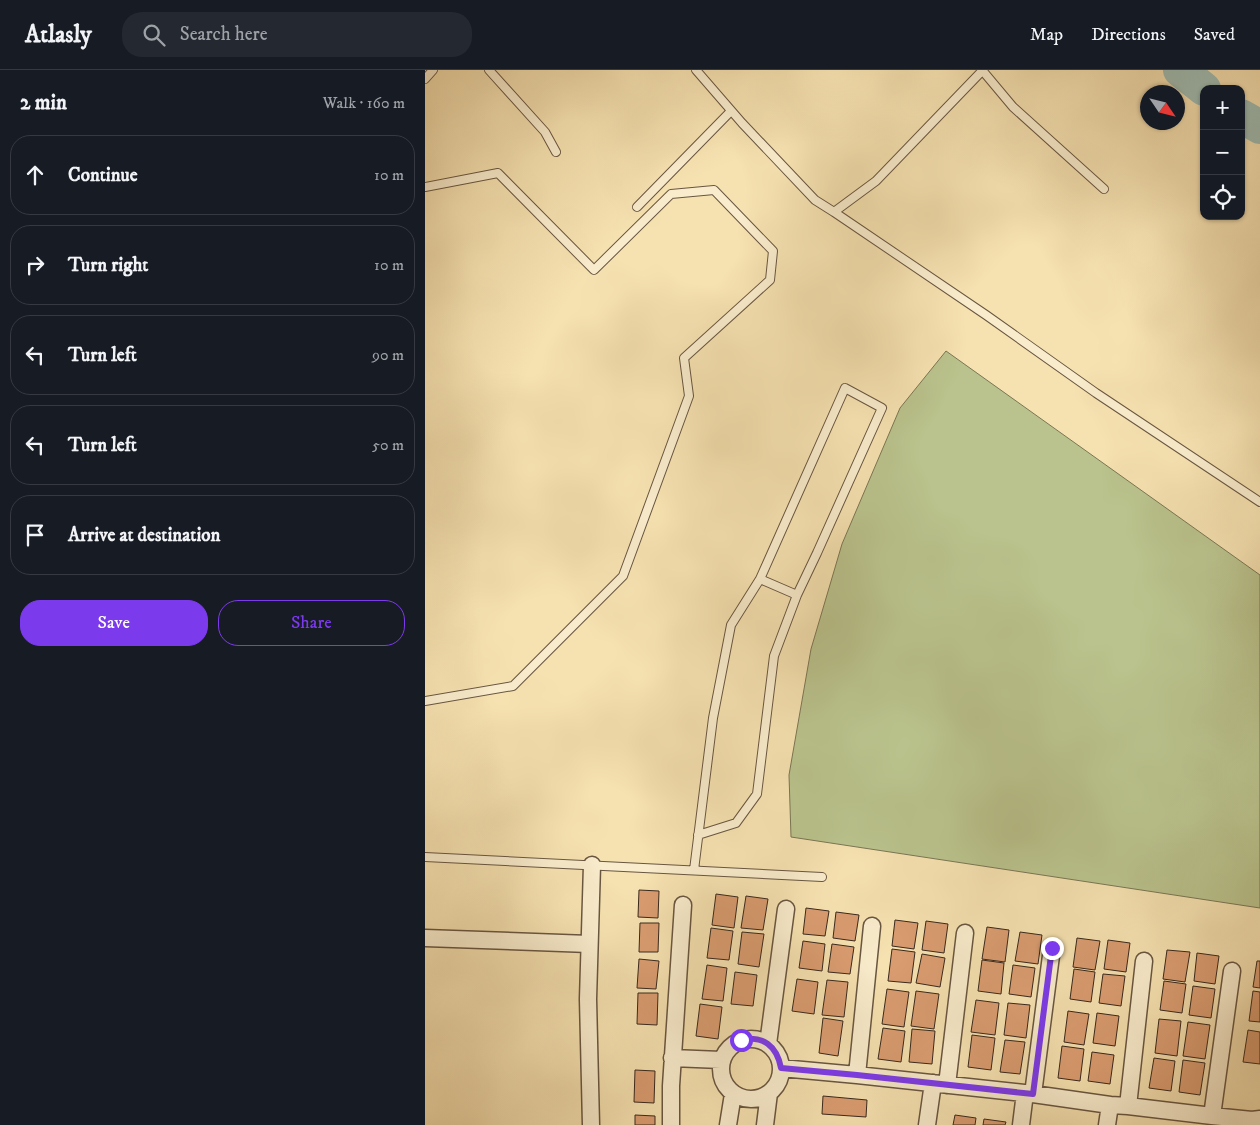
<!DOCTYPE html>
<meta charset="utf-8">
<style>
:root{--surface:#171b24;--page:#242831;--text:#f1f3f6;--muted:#9ea1a6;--line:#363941;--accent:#7c3aed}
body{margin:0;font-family:"IM FELL DW Pica",serif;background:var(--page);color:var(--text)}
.controls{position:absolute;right:15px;top:15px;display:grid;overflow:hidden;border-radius:10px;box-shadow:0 1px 4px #0004}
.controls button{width:45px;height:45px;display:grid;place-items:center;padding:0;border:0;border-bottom:1px solid var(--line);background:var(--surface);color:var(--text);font:25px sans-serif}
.compass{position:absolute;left:715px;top:15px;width:45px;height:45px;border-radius:50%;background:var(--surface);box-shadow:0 1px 4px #0004;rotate:125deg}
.stop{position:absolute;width:15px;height:15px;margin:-11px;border:4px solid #7c3aed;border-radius:50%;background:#fff}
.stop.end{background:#7c3aed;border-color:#fff;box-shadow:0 1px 5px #0008}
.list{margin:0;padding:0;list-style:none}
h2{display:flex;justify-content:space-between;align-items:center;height:65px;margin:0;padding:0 20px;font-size:21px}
h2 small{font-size:16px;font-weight:400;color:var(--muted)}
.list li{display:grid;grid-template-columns:32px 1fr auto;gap:15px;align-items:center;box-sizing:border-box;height:80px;margin:0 10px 10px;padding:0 10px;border:1px solid var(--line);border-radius:20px}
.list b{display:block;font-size:19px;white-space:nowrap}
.list em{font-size:16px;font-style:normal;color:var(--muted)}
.actions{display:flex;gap:10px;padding:15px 20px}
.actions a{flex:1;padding:11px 0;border:1px solid var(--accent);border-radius:20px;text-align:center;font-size:18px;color:var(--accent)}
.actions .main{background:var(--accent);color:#fff}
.icon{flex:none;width:28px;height:28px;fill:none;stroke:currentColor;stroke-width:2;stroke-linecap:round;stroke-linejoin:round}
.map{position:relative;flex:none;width:835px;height:1055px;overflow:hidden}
header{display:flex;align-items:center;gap:30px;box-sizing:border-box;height:70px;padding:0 25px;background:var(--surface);border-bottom:1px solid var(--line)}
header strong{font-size:24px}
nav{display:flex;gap:28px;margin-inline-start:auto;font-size:18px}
.search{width:350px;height:45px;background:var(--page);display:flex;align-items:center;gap:12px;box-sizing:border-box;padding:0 18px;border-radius:20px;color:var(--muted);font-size:19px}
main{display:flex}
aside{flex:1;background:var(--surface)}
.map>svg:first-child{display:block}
</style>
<header>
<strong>Atlasly</strong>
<div class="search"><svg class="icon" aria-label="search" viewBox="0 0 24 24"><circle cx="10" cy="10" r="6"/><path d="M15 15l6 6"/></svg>Search here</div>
<nav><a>Map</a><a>Directions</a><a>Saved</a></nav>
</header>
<main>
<aside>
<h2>2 min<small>Walk · 160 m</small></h2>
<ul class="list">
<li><svg class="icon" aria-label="ahead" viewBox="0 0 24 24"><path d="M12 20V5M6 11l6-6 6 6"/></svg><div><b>Continue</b></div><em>10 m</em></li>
<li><svg class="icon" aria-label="right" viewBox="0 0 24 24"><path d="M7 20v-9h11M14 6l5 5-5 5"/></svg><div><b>Turn right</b></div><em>10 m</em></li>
<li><svg class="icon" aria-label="left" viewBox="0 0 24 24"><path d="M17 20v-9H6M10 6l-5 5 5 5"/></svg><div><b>Turn left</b></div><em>90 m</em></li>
<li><svg class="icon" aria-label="left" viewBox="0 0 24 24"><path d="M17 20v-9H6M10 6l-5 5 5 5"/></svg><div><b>Turn left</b></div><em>50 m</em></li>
<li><svg class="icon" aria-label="arrive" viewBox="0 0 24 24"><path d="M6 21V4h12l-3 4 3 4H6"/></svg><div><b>Arrive at destination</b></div></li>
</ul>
<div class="actions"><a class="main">Save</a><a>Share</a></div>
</aside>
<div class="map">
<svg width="835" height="1055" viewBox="0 0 835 1055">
<rect width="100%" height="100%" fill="#f6e1b0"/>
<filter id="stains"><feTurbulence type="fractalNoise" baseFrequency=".004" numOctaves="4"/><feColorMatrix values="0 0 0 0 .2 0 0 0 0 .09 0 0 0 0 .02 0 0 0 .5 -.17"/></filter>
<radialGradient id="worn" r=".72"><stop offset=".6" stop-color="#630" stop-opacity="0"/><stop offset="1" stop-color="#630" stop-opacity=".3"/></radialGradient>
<path fill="#bac38d" stroke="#797654" d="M521,281l314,224v333l-469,-71 -2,-62 22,-126 31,-105 58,-136z"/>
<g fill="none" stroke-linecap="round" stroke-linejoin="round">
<path stroke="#9ebcb2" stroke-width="34" d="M755,0l24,19
M816,46l19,11"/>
</g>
<path fill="#d99c70" stroke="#38281c" d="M214,820l20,1 -1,27 -20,-1z
M291,824l22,3 -4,31 -22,-3z
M321,826l22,3 -5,31 -22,-2z
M381,838l23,3 -4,25 -22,-2z
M411,842l23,3 -4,26 -22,-3z
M470,850l23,3 -4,26 -22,-3z
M501,851l22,3 -4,29 -22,-3z
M215,853h19l-1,29h-19z
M562,857l22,3 -4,32 -23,-3z
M286,858l22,3 -4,29 -22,-2z
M317,862l22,2 -5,33 -21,-3z
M595,862l22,3 -4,29 -23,-3z
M652,868l23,3 -5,29 -22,-3z
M683,870l22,3 -4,29 -22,-3z
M378,871l22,3 -3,27 -23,-3z
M407,874l22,3 -4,27 -22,-2z
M467,879l23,3 -4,31 -23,-2z
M742,880l23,2 -5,30 -22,-3z
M772,883l22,3 -4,28 -21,-3z
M497,884l23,4 -5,29 -24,-4z
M214,889l20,2 -3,28 -19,-1z
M557,890l22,3 -3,31 -23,-3z
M832,891h3v27l-7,-1z
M282,895l20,3 -4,33 -21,-2z
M588,895l22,3 -4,29 -22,-3z
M649,899l21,3 -4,30 -21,-3z
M310,902l22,3 -4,31 -22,-2z
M678,904l22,2 -4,30 -22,-3z
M372,909l21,3 -4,32 -22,-3z
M402,910l21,2 -4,35 -22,-2z
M739,911l22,3 -4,29 -22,-3z
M768,916l22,3 -4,29 -22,-3z
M462,919l22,3 -5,35 -22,-3z
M491,921l23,3 -5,35 -23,-3z
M828,921l7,1v30l-11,-1z
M213,923h20l-1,32 -20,-1z
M551,930l23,3 -4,32 -24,-3z
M583,933l22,2 -4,33 -22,-3z
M275,934l22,3 -4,32 -22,-3z
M643,941l21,3 -5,31 -20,-3z
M672,943l22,3 -4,30 -22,-3z
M398,948l20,3 -5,35 -19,-3z
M734,949l22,2 -4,35 -22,-3z
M763,952l22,3 -5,34 -22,-3z
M458,958l22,3 -4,31 -23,-3z
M487,959l23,2 -3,33 -23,-2z
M823,960l12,2v32l-17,-2z
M547,965l23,3 -4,32 -23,-3z
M580,970l20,2 -5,32 -20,-2z
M637,976l22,3 -4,32 -22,-3z
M667,982l22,3 -4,29 -22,-3z
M729,988l21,3 -4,30 -22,-3z
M758,990l22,3 -5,32 -21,-3z
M210,1000l20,1 -1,32 -20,-1z
M398,1026l44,4 -1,17 -44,-3z
M210,1045l20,1v9h-20z
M530,1045l21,3 -1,7h-22z
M559,1049l22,3 -1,3h-22z"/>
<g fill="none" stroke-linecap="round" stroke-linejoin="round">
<g stroke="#685641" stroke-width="10">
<path id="service" d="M64,0l56,62 11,20
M271,0l46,53 73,77 19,12 42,-31 106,-110
M557,0l31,37 91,82
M0,9l8,-9
M0,117l73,-14 96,97 77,-76 43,-4 59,61 -3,29 -86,78 5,38 -66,180 -110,110 -88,15
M212,137l94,-96
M409,142l152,103 110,78 164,109
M335,509l37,16
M0,787l397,20
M269,800l19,-152 18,-93 29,-46 85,-191 37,20 -65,145 -20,42 -23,61 -17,138 -21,29 -38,12"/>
</g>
<g stroke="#685641" stroke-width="19">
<path id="minor" d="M0,868l164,6
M296 999a30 30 0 1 1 60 0a30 30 0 1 1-60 0Z
M343,974l18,-135
M247,988l49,2
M356,998l76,7 176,19 77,11 18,1 84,10 40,4 8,-1
M432,1005l15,-149
M522,1015l18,-152
M608,1024l19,-146
M703,1036l16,-145
M787,1046l20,-145
M166,1055l-3,-126 4,-134
M246,1055v-39l12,-181
M303,1055l5,-31
M340,1055l4,-32
M502,1055l6,-42
M596,1055l4,-32
M682,1055l3,-20"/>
</g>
<use href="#service" stroke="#f9eccc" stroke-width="8"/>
<use href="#minor" stroke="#f9eccc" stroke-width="16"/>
</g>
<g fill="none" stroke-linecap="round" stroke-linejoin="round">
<path stroke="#7c3aed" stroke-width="6" d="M316,970c22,-5 36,6 40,28l76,7 176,19 19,-146"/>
</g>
<rect width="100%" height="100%" filter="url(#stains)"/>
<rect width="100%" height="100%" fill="url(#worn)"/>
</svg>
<div class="controls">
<button>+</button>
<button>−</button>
<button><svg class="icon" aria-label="locate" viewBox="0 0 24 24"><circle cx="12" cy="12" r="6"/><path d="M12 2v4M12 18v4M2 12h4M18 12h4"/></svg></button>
</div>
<svg class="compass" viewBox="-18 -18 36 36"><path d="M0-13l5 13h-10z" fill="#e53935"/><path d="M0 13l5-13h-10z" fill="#9ea1a6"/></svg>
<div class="stop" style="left:316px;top:970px"></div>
<div class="stop end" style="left:627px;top:878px"></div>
</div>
</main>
